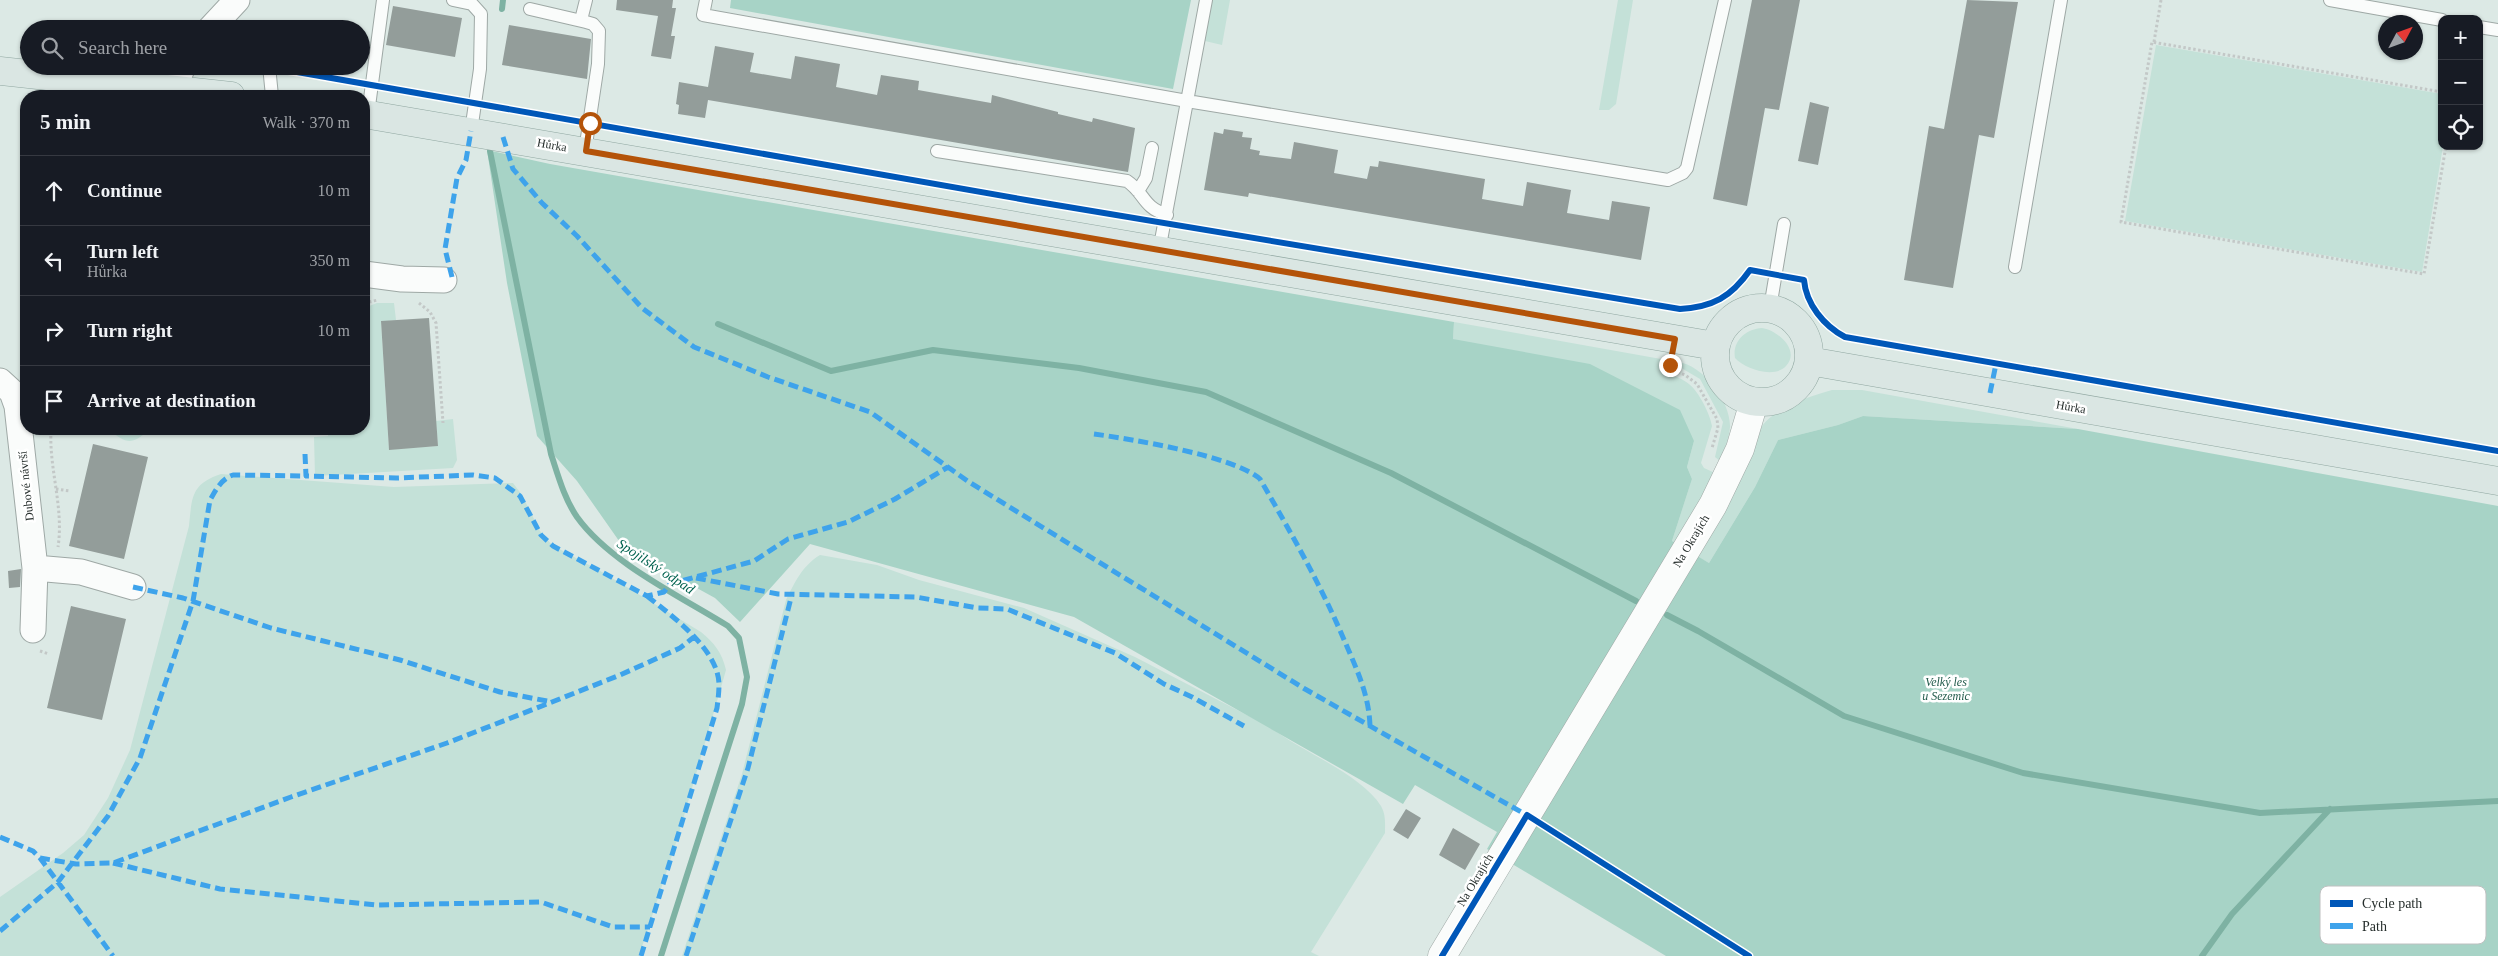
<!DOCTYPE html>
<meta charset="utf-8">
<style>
:root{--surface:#171b24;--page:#242831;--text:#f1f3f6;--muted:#9ea1a6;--line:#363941}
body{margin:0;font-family:"Times New Roman",serif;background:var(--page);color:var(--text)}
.controls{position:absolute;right:15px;top:15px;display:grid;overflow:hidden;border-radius:10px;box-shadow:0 1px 4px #0004}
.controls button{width:45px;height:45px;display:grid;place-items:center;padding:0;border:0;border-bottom:1px solid var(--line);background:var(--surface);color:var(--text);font:25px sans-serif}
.compass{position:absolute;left:2378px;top:15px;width:45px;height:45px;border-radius:50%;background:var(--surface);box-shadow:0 1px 4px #0004;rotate:49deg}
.stop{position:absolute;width:15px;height:15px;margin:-11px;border:4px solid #b45309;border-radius:50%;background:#fff}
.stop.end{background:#b45309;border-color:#fff;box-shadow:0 1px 5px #0008}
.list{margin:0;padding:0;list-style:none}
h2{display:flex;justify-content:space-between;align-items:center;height:65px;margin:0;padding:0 20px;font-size:21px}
h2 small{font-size:16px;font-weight:400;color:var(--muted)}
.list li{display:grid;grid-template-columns:32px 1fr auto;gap:15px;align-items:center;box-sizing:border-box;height:70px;padding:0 20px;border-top:1px solid var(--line)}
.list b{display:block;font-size:19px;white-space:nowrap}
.list p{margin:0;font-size:16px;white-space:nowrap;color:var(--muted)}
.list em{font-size:16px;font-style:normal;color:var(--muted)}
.icon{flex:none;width:28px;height:28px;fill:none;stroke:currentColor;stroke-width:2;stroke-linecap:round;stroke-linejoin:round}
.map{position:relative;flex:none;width:2498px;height:956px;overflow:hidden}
.search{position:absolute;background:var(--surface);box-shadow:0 1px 4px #0004;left:20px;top:20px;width:350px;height:55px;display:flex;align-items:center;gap:12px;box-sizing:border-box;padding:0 18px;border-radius:28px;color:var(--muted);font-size:19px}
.panel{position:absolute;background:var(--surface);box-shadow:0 1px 4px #0004;left:20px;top:90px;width:350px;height:345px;border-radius:20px}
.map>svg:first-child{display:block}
</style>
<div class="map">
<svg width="2498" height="956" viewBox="0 0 2498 956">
<rect width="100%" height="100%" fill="#dce9e5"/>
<path fill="#c4e1d8" d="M1212,0h18l-8,45 -17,-4z
M1618,0h15l-17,104 -7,6h-10z
M2156,45l286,49 1,52 -21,126 -297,-51z
M377,303h17l2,17 -15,2 8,127 49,-3 -2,-25 17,-2 4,41 -4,8 -138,8 -1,-39 14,-1v-7h36v-121z
M1454,322l207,37c7,21 15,14 28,25 10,8 21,30 23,42l-11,37 3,5 11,5 -35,74 -8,-6 20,-62 -5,-12 7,-26 -241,-102z
M1762,328c15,2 39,22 24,38 -12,13 -41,3 -51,-8 -3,-17 11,-29 27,-30z
M1678,362c25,3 53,40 52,65 -1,12 -6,24 -10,34l-5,-4 8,-35 -23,-43 -22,-13z
M1832,390h30l216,39 -215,-13 -25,9 -60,15 -23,47 -46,76 -13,-7 61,-116c1,-4 3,-10 5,-14 14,-19 49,-30 70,-36z
M107,429h43c-20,18 -23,14 -43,0z
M221,474l173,13 119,-4 9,12 18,36 12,14 50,27 99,60c13,11 21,20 25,38l-48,167 -39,119h-639v-59l63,-44 21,-18 24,-37 22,-48 59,-224c3,-29 2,-42 32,-52z
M820,555l57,10 42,15 105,28 111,49 135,70c32,25 91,47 111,79 5,9 4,17 4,27l-74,119 8,4h-637l60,-182 44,-174c9,-18 16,-34 34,-45z"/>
<path fill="#a7d3c6" d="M731,0h460l-18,89 -443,-81z
M487,150l63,14 904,158 -1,17 137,25 90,46 14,31 -7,26 5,12 -20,62 37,22 46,-76 23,-47 60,-15 25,-9 215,13 420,77v450h-832l-179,-107 10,-17 -82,-47 -12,19 -329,-187 -264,-73 -70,78 -25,-24 -91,-50 -47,-67 -40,-45 -30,-153z"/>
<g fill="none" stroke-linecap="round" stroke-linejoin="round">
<path stroke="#7eb2a3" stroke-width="6" d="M502,9l1,-9
M490,151l61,303c7,21 13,44 26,63 33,46 103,79 151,109l11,12 8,39 -5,27 -81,252
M718,324l113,47 102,-21 146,18 127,24 185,81 245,128
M1667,615l31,16 146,85 179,57 237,40 238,-12
M2202,956l30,-42 98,-105"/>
</g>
<path fill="#939d9a" d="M617,0h56l-1,8h4l-5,28h4l-4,23 -20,-3 7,-40 -42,-6z
M1752,0h48l-21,110 -14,-2 -18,98 -34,-7z
M1967,0l51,2 -24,136 -15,-3 -26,153 -49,-8 25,-154 15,3z
M393,6l69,12 -7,39 -69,-12z
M509,25l82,14 -4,40 -85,-14z
M715,46l39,7 -4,19 41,7 4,-23 45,8 -4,23 41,8 4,-20 38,6 -1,9 73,13 1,-8 66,17v2l34,8 1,-4 42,10 -7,44 -420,-72 -3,18 -27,-4 1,-9 -3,-1 3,-22 29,5z
M1810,102l19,5 -11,58 -20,-4z
M1224,129l19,3 -1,5 10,1 -2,11 10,2 -1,4 32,4 3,-17 44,8 -4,23 33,6 3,-13 8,1 1,-6 106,18 -3,20 41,7 4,-24 44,8 -4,23 42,7 3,-19 38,6 -9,53 -392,-67 -1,4 -44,-7 10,-58 9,2z
M429,318l9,128 -49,4 -8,-129z
M93,444l55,13 -24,102 -55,-13z
M21,569l-1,18 -11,1 -1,-17z
M71,606l55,13 -24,101 -55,-12z
M1406,809l15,9 -13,21 -15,-9z
M1453,828l27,16 -15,26 -26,-15z"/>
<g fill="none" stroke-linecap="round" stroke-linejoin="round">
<g stroke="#9ea8a5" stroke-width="14">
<path id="service" d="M453,0l19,4 9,10 -1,55 -9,62
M706,0l-3,15 484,86 481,79 15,-7 4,-5 38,-168
M2330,0l112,20
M530,9l56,13 7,2 6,7 -1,33 -13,87
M581,20l5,-20
M2479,27l19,3
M269,66l3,30
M368,114l15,-114
M937,151l190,30c18,12 15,26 40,34
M1138,191l8,-13 6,-30
M1159,251l47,-251
M2015,267l46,-267
M1770,308l14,-84"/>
</g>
<g stroke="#9ea8a5" stroke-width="27">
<path id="minor" d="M210,29l27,-29
M171,96l12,-30
M364,274l38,5 42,1
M0,381l12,11 5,14 18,162 -2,62
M35,568l46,4 52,15"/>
</g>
<g stroke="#9ea8a5" stroke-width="29">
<path id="tertiary" d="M1442,956l271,-451 27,-56 14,-47"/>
</g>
<g stroke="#90a7a1" stroke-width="29">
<path id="primary" d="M0,71l231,25
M364,114l1351,232
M1715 355a47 47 0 1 1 94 0a47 47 0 1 1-94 0Z
M1809,361l689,120"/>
</g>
<path stroke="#c3c8c7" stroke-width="3" stroke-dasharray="2.5 2.5" stroke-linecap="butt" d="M2154,42l7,-42
M2442,92l-290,-50 -31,180 303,52 22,-128
M364,303l14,-3
M419,303l11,9 6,11 7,100
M1671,362l-1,7 15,6 12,9 20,35 1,9 -6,20
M49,429l6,3 6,-3
M51,431c-2,38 13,77 7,116
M56,489l14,2
M40,651l9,3"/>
<use href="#service" stroke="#fafcfb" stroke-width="12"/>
<use href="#minor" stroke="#fafcfb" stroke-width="25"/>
<use href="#tertiary" stroke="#fafcfb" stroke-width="28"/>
<use href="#primary" stroke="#dae6e3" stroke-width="28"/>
<path stroke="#3ea3eb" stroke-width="5" stroke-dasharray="10 5" stroke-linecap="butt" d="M503,137l10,32 29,34 35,33 65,72 52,39 74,30 102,35 99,70 172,106 164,101 225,128
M452,277l-7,-28 12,-71 9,-18 5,-29
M1990,393l6,-29
M1094,434c37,5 140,22 166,45 31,54 61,106 85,163 12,28 24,53 25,84
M305,454l1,22 90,2 77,-3 22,3 25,18 21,39 12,11 94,50 17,-4 6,-8 84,-23 34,-22 60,-17 47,-23 53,-32
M696,578l82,16 138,3 62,11 29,1 108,44 49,31 28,13 52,29
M133,587l50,11 88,30 129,32 100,32 52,10
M0,837l33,14 7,7 73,98
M40,858l36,6 37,-1 178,-66 156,-54 105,-41 68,-27 60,-27 14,-11
M113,863l107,26 157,16 164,-3 72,25h37
M0,931l58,-49 50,-66 32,-58 53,-157 17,-101c6,-10 11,-21 23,-25l73,1
M641,956l76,-248c1,-8 2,-16 2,-24 -1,-35 -47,-68 -72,-88
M686,956l62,-188 44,-174"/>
<g stroke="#fff" stroke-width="9">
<path id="cycleway" d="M263,66l769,135 648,108c33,-2 51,-12 70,-39l54,10c2,24 20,46 41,57l653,114
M1442,956l85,-141 222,141"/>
</g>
<use href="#cycleway" stroke="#0057b8" stroke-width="6"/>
</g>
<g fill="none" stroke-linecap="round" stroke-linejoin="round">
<path stroke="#b45309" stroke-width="6" d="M590,123l-4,28 1089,188 -5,26"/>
</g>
<g text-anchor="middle" stroke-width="5" stroke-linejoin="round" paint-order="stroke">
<g font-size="12" fill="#262e2c" stroke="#fff">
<text transform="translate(552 145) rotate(10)" y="4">Hůrka</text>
<text transform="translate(2071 407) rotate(10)" y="4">Hůrka</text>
<text transform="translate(26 486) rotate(-96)" y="4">Dubové návrší</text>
<text transform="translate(1691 541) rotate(-59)" y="4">Na Okrajích</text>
<text transform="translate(1475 880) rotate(-59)" y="4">Na Okrajích</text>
</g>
<g font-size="12" font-style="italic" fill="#235b4c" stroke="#fff">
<text x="1946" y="686">Velký les<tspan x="1946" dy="14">u Sezemic</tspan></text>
</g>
<g font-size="14" font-style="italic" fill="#00624f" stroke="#fff">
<text transform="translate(656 566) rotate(33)" y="5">Spojilský odpad</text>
</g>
</g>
<rect x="2320" y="886" width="166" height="58" rx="8" fill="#fff" stroke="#bec0c0" stroke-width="1"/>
<rect x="2330" y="900" width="23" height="7" fill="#0057b8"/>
<rect x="2330" y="923" width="23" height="6" fill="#3ea3eb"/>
<g font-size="14" fill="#262e2c">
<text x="2362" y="908">Cycle path</text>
<text x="2362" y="931">Path</text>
</g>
</svg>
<div class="controls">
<button>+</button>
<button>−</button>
<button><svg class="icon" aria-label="locate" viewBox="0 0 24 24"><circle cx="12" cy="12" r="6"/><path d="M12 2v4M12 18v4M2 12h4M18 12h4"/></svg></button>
</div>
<svg class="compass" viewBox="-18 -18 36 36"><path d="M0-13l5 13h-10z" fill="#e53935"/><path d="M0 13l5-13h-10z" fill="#9ea1a6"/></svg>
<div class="stop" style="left:590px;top:123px"></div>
<div class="stop end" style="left:1670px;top:365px"></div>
<div class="search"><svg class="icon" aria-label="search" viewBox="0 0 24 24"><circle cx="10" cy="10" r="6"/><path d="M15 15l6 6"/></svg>Search here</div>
<section class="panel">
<h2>5 min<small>Walk · 370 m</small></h2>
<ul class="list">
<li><svg class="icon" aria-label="ahead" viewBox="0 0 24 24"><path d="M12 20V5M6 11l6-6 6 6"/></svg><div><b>Continue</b></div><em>10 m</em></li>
<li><svg class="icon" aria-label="left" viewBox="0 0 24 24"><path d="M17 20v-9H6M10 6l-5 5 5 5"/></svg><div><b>Turn left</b><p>Hůrka</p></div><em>350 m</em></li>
<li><svg class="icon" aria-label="right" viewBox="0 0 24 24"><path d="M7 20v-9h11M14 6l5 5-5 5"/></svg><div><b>Turn right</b></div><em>10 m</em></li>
<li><svg class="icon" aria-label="arrive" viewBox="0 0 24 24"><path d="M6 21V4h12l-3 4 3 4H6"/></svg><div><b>Arrive at destination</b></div></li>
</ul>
</section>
</div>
